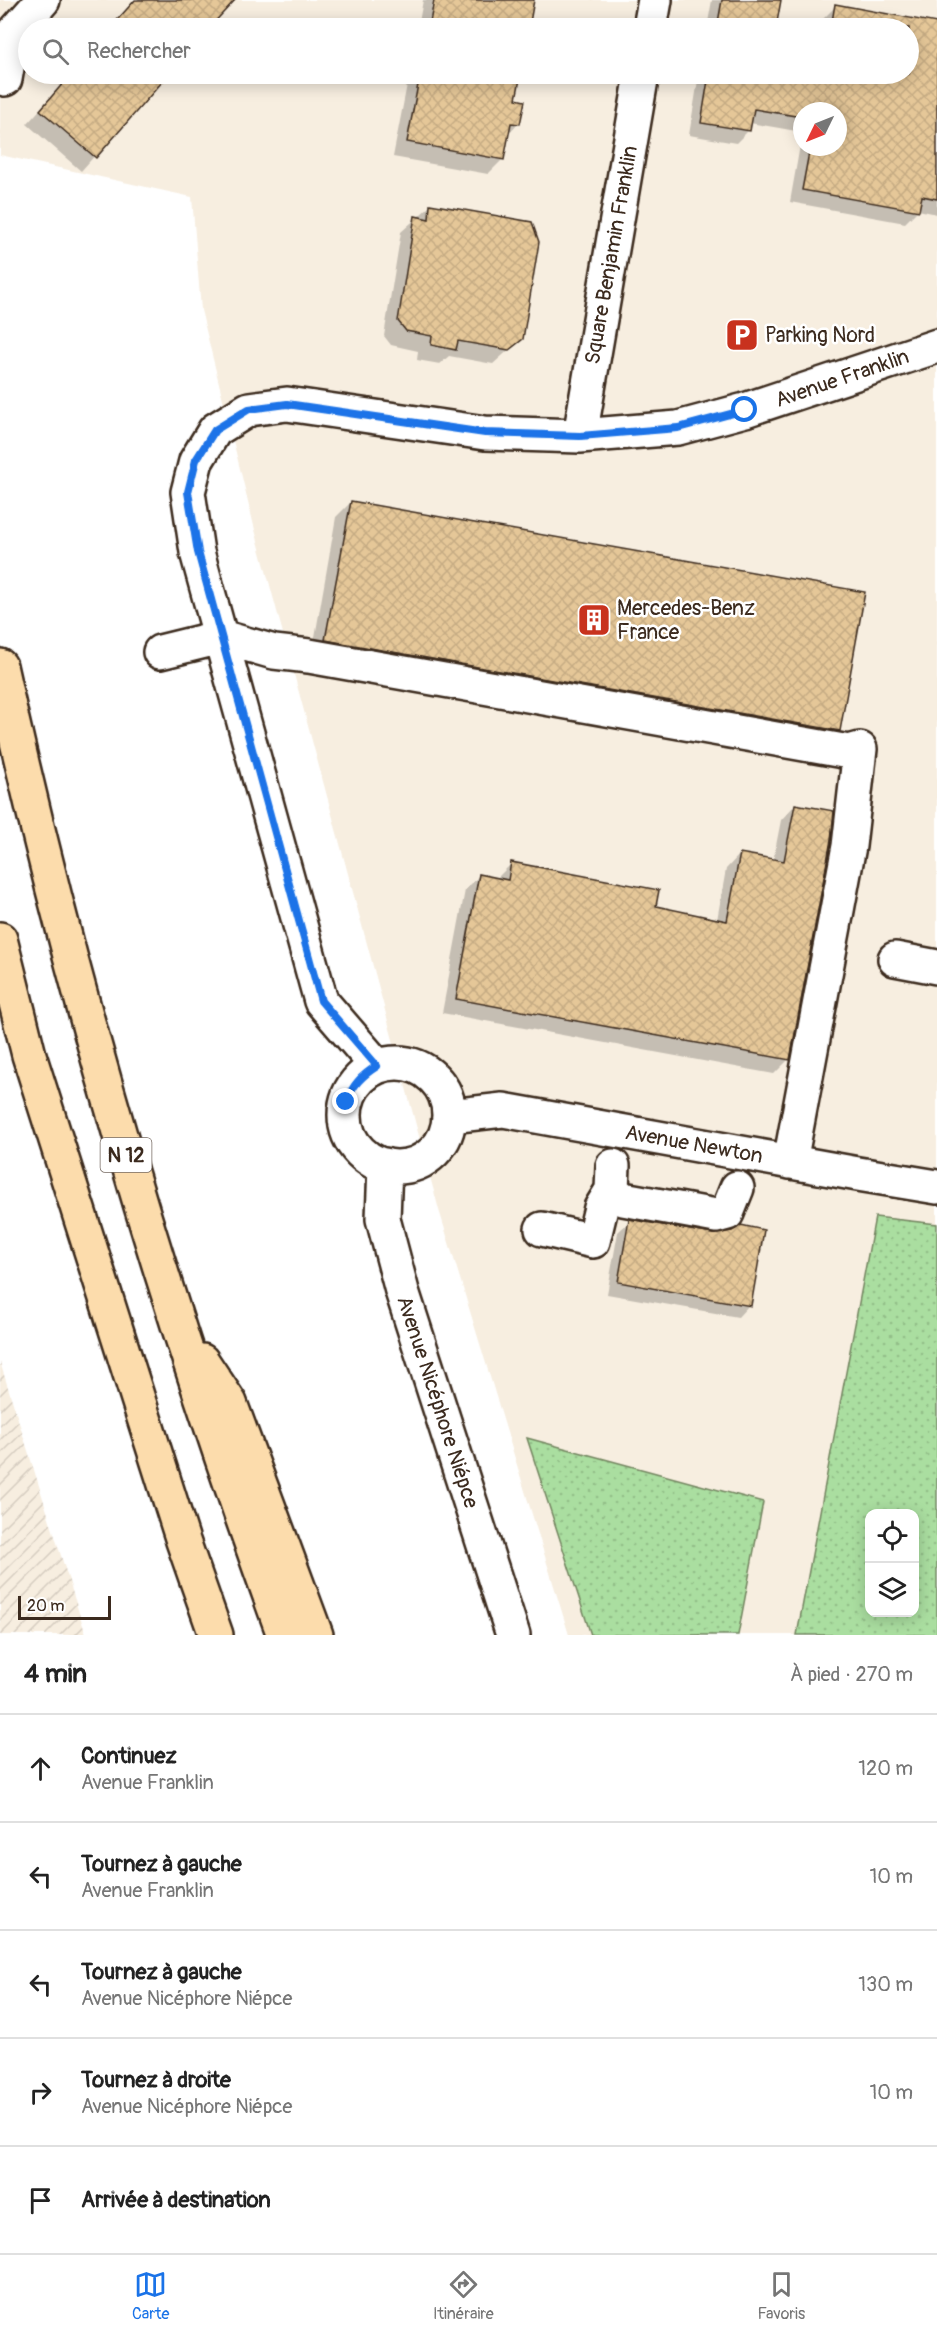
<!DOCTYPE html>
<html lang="fr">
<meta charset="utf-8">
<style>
:root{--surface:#fff;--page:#f2f2f2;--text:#222;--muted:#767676;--line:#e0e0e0;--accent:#1a73e8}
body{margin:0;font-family:Pangolin,sans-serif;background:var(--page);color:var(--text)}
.controls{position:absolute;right:18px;bottom:18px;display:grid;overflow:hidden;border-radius:12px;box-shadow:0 3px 15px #0003}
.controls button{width:54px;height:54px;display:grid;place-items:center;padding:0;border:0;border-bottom:2px solid var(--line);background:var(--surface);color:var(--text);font:30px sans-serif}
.compass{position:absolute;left:793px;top:102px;width:54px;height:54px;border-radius:50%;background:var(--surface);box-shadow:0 3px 15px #0003;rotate:227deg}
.scale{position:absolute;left:18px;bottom:15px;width:93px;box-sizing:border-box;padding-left:6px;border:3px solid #3b2a1e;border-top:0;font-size:16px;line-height:21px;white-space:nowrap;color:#3b2a1e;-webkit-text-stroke:4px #fff;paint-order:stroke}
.stop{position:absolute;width:18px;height:18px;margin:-14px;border:4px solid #1a73e8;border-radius:50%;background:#fff}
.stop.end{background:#1a73e8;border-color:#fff;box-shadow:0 2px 6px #0008}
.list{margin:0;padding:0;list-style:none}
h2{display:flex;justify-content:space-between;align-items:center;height:78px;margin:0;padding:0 24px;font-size:26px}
h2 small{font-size:20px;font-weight:400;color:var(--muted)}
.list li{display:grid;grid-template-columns:39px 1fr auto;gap:18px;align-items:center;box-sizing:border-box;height:108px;padding:0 24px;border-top:2px solid var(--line)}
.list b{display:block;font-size:22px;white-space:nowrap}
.list p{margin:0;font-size:20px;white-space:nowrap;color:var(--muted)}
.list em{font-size:20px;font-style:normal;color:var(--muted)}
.icon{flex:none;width:33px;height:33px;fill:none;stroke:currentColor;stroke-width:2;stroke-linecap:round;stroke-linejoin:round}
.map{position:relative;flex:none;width:937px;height:1635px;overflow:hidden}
.search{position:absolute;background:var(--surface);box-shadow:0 3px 15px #0003;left:18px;right:18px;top:18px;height:66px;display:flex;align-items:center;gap:15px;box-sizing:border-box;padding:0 21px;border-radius:33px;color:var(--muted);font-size:22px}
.sheet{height:618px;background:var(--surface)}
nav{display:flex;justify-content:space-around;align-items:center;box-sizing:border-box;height:84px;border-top:2px solid var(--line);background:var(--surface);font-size:16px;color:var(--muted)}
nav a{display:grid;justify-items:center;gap:3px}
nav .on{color:var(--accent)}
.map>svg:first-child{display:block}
</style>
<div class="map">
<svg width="937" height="1635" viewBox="0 0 937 1635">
<defs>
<pattern id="industrial-furrows" width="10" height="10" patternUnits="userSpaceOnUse" patternTransform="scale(1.5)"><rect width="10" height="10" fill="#f7eee0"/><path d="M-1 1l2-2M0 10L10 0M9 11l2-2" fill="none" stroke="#d5ccc0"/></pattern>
<pattern id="grass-dots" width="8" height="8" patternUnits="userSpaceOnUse" patternTransform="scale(1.5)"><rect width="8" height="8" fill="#aadea0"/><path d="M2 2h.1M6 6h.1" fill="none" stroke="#93bf89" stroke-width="1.8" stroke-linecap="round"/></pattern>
<pattern id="building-cross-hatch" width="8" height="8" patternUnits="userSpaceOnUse" patternTransform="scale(1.5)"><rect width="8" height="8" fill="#e5c798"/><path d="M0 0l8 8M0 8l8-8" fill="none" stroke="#c5ab83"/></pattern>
</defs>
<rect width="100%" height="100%" fill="#fff"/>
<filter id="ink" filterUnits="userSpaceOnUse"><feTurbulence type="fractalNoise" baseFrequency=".0167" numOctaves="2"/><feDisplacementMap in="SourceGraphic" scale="12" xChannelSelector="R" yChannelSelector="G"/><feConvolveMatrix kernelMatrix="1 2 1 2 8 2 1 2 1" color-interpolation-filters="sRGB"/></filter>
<g filter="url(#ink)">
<path fill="#f7eee0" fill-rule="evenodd" d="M0,0h937v1635h-368l-130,-425 -184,-680 -54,-220 -9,-113 -192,-42zM28,28h880v46h-880zM802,111h36v36h-36zM870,1514h44v98h-44z"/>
<path fill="url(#industrial-furrows)" d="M0,1362l86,273h-86z"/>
<path fill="url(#grass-dots)" stroke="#72845f" stroke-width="1.5" fill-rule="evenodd" d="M875,1217l62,7v411h-140zM870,1514h44v98h-44z
M527,1438l236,64 -25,133h-147z"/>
<path fill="#0003" d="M137,0h96l-25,28h-96z
M423,0h110l-5,28h-110z
M712,0h68l-6,28h-67z
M836,6l101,18v190l-19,-4 -13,13 -115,-21 12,-68v13h36v-36h-36v21l-52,-9 -1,7 -13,13 -47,-8 10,-61h209v-46h-87l2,-9z
M72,74h96l-87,97 -54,-47z
M409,74h110l-5,26 4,24 -10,11 -5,24 -15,15 -95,-17z
M430,206l92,132 -29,26 -44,-8 -9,8 -23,-4 1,-9 -27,-6 -7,-9 17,-104z
M351,502l488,229 -15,14 -512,-91 24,-137z
M795,805l-7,255 -14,14 -332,-61 23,-123 14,-14 17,3 15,-15 143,44 63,12 9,-51 14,-15 33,7 8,-41z
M630,1221l119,84 -11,12 -131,-23 11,-62z"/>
<path fill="url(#building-cross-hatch)" stroke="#3b2a1e" stroke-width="1.5" d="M135,0h100l-26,28h-99z
M434,0h100l-5,28h-100z
M722,0h59l-5,28h-59z
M835,4l102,19v176l-15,-3 -3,15 -117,-21 8,-43h28v-36h-36v6l-48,-8 -4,22 -49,-8 8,-49h200v-46h-78z
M71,74h98l-73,84 -56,-48z
M420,74h101l-5,25 9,2 -5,23 -9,-1 -7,37 -97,-18z
M430,204l102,18 7,20 -16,97 -14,11 -51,-9 -2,9 -25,-5 1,-9 -26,-5 -8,-10 17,-105 14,3z
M351,501l514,91 -25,139 -515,-91z
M795,804l39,7 -3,29 -41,220 -334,-61 23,-125 29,6 3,-18 148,28 -3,16 71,15 13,-68 44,8z
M629,1219l84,15 19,-3 9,-6 23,5 -13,76 -133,-24z"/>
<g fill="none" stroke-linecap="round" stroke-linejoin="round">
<g stroke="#3b2a1e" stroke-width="38">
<path id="minor" d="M650,28l5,-28
M5,79l8,-45 30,-34
M580,436l62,-362
M160,652l61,-15 53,15 35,4 540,96 11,-3 -11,97 -59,316
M895,959l42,8
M345 1115a52 52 0 1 1 104 0a52 52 0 1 1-104 0Z
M377,1066l-56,-65 -124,-449 -9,-60 8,-31 19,-31 34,-21 38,-5 198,29 95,3 98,-8 67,-18 192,-64
M450,1116l53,-6 355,64 79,13
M385,1165l-2,54 19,72 111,344
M613,1166l-1,24 11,9 93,17 11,-3 10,-25
M542,1229l51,12 8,-33 11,-18"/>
</g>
<g stroke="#3b2a1e" stroke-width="38">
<path id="highway" d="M0,666c72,329 169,653 284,969
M0,939l29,116 154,486 33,94
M202,1361l28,42 86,232"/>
</g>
<use href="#minor" stroke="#fff" stroke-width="33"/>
<use href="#highway" stroke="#fcdcac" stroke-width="33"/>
</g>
</g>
<g fill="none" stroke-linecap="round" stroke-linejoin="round" filter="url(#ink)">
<path stroke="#1a73e8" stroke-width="8" d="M346,1102c7,-17 15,-26 31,-36l-56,-65 -123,-449 -10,-60 8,-32 19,-30 34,-21 38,-5 198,29 95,3 98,-8 67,-18"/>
</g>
<defs>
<g id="parking-square" transform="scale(1.725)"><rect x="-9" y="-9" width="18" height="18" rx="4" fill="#c8321e" stroke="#fff"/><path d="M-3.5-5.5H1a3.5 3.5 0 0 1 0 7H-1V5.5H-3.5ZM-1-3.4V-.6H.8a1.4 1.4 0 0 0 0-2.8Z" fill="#fff"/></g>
<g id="building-square" transform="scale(1.725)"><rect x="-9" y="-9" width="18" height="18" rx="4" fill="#c8321e" stroke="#fff"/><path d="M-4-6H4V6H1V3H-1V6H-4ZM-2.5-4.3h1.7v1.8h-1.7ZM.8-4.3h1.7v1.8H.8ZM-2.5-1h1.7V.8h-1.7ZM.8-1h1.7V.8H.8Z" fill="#fff"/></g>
</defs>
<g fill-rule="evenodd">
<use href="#parking-square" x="742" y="335"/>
<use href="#building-square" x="594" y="620"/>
</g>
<g text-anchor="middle" stroke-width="5" stroke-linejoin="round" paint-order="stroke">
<rect fill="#fff" stroke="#766a62" stroke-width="1.5" x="100.5" y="1138" width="51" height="34" rx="4.5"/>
<g font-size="20" font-weight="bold" fill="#3b2a1e">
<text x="126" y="1162">N 12</text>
</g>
<g font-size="21" fill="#3b2a1e" stroke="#fff">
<text transform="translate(611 255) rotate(-80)" y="7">Square Benjamin Franklin</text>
<text transform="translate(842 378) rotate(-19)" y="7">Avenue Franklin</text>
<text transform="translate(694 1144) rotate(10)" y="7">Avenue Newton</text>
<text transform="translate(438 1402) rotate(72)" y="7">Avenue Nicéphore Niépce</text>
</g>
<g font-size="21" fill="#3b2a1e" stroke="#fff" text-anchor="start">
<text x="765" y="342">Parking Nord</text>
<text x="617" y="615">Mercedes-Benz<tspan x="617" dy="24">France</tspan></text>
</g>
</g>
</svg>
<div class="controls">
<button><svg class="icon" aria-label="locate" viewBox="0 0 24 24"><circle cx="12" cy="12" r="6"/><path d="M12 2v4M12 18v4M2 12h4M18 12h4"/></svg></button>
<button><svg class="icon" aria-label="layers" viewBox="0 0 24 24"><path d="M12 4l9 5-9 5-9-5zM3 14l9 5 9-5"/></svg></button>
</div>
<svg class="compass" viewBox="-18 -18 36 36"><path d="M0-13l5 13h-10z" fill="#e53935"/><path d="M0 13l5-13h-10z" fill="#767676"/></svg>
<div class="scale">20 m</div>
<div class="stop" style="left:745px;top:410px"></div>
<div class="stop end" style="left:346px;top:1102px"></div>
<div class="search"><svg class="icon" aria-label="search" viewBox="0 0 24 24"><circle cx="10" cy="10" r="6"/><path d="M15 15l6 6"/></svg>Rechercher</div>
</div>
<section class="sheet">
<h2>4 min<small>À pied · 270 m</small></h2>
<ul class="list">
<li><svg class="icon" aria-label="ahead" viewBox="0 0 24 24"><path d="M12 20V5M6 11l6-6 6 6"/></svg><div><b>Continuez</b><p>Avenue Franklin</p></div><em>120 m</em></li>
<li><svg class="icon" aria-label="left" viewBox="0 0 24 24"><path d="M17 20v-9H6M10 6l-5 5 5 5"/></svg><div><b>Tournez à gauche</b><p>Avenue Franklin</p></div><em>10 m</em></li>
<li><svg class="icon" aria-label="left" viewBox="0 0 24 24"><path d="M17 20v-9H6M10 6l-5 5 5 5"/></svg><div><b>Tournez à gauche</b><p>Avenue Nicéphore Niépce</p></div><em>130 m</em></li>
<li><svg class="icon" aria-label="right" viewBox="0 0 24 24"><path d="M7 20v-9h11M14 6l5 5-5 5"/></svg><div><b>Tournez à droite</b><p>Avenue Nicéphore Niépce</p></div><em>10 m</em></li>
<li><svg class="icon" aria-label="arrive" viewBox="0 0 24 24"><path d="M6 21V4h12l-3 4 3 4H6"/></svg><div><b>Arrivée à destination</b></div></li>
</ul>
</section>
<nav>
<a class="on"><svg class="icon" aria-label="map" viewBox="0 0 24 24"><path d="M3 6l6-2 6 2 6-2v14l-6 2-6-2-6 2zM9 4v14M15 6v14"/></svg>Carte</a>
<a><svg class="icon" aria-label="directions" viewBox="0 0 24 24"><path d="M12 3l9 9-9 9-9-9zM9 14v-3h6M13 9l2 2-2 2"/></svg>Itinéraire</a>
<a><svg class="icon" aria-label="saved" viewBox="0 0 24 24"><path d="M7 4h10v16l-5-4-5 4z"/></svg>Favoris</a>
</nav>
